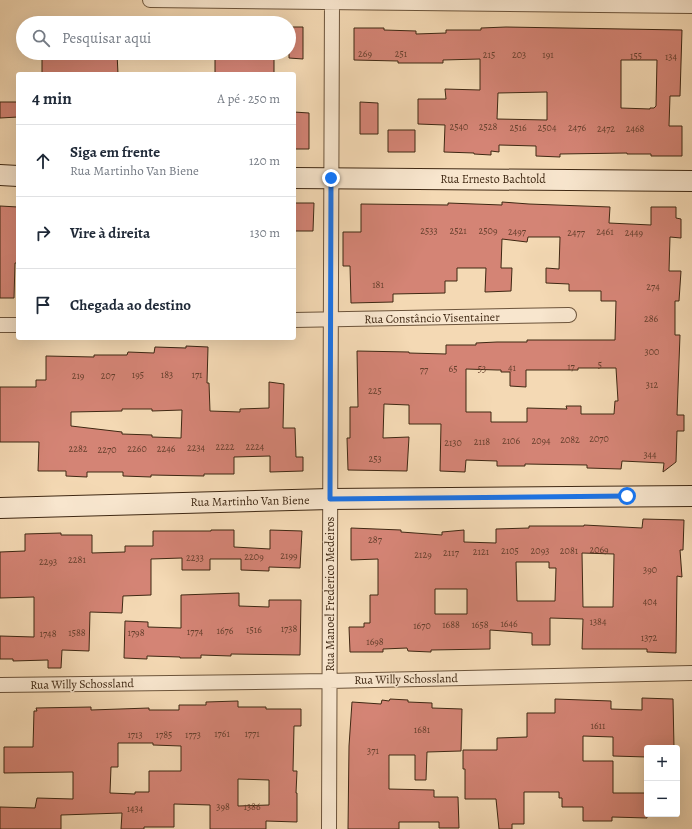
<!DOCTYPE html>
<html lang="pt">
<meta charset="utf-8">
<style>
:root{--surface:#fff;--page:#f6f6f7;--text:#1f2937;--muted:#747a83;--line:#e0e1e3}
body{margin:0;font-family:Alegreya,serif;background:var(--page);color:var(--text)}
.controls{position:absolute;right:12px;bottom:12px;display:grid;overflow:hidden;border-radius:4px;box-shadow:0 4px 16px #0002}
.controls button{width:36px;height:36px;display:grid;place-items:center;padding:0;border:0;border-bottom:1px solid var(--line);background:var(--surface);color:var(--text);font:20px sans-serif}
.stop{position:absolute;width:12px;height:12px;margin:-9px;border:3px solid #1a73e8;border-radius:50%;background:#fff}
.stop.end{background:#1a73e8;border-color:#fff;box-shadow:0 1px 4px #0008}
.list{margin:0;padding:0;list-style:none}
h2{display:flex;justify-content:space-between;align-items:center;height:52px;margin:0;padding:0 16px;font-size:17px}
h2 small{font-size:13px;font-weight:400;color:var(--muted)}
.list li{display:grid;grid-template-columns:26px 1fr auto;gap:12px;align-items:center;box-sizing:border-box;height:72px;padding:0 16px;border-top:1px solid var(--line)}
.list b{display:block;font-size:15px;white-space:nowrap}
.list p{margin:0;font-size:13px;white-space:nowrap;color:var(--muted)}
.list em{font-size:13px;font-style:normal;color:var(--muted)}
.icon{flex:none;width:22px;height:22px;fill:none;stroke:currentColor;stroke-width:2;stroke-linecap:round;stroke-linejoin:round}
.map{position:relative;flex:none;width:692px;height:829px;overflow:hidden}
.search{position:absolute;background:var(--surface);box-shadow:0 4px 16px #0002;left:16px;top:16px;width:280px;height:44px;display:flex;align-items:center;gap:10px;box-sizing:border-box;padding:0 14px;border-radius:22px;color:var(--muted);font-size:15px}
.panel{position:absolute;background:var(--surface);box-shadow:0 4px 16px #0002;left:16px;top:72px;width:280px;height:268px;border-radius:4px}
.map>svg:first-child{display:block}
</style>
<div class="map">
<svg width="692" height="829" viewBox="0 0 692 829">
<rect width="100%" height="100%" fill="#f4d9b4"/>
<filter id="stains"><feTurbulence type="fractalNoise" baseFrequency=".005" numOctaves="4"/><feColorMatrix values="0 0 0 0 .2 0 0 0 0 .09 0 0 0 0 .02 0 0 0 .5 -.17"/></filter>
<radialGradient id="worn" r=".72"><stop offset=".6" stop-color="#630" stop-opacity="0"/><stop offset="1" stop-color="#630" stop-opacity=".3"/></radialGradient>
<path fill="#d48475" stroke="#3f2813" fill-rule="evenodd" d="M289,27h14v32l-14,-1z
M506,27l176,3 -2,66h-10l-1,30h13v30h-31v-2h-24v-1l-67,1v3l-24,-1v-10l-37,-1v7l-8,-1v4l-17,-1v-1l-30,-1 1,-27 -27,-1v-25h28l-1,-10 35,1v-31l-37,1v3h-45v-2l-44,-1v-32h30v2l32,1v3l30,-1v-3h35v-2zM621,60h36l-1,46 -2,2h-4v1l-29,-1zM547,92v28l-50,-1 1,-26z
M42,53h75l1,21h-76z
M215,53h59v21h-59z
M0,102h18v15l-18,1z
M360,102l18,1v31h-18z
M294,112l15,1v36h-15z
M388,130h27v22h-27z
M502,202l27,2 81,3 -1,16 42,2v-18h25v11l5,1v19l-11,-1 -1,34h12l-2,30h-4v34h5l-3,80h7v16h-7l-1,31 -13,10 1,-9 -42,-2 -1,8 -34,-1v-3l-62,-1v2h-28v-5l-31,-1 -1,12 -25,-1 1,-47h-32v-19l-25,-1 -1,34 26,-1 -2,34 -59,-1 -1,-32h3v-31h8l-1,-56 52,1v1l37,1v-9h30v-2l21,-1h30v-2h88l1,-39h-15v-10h-32v-7l-23,-1v-15l13,1 1,-32h-32l-1,5 -25,-3 -1,29h11l-1,23 -26,1 1,-24h-29v13h-12v12l-52,1v8l-42,1 -1,-37h-7v-34h18v-28l87,1v-2l54,2zM578,368h38l2,33h-3l-1,13h-33v-8h-15l1,3 -40,-1v14h-36v-10h-25v-43l31,1h4v2h9v14l16,1v-17h52z
M294,203h20l-1,28h-19z
M0,206l18,1v56h-3l-1,35h-14z
M186,346l22,1 -1,36h2l1,28 30,1v-3l29,-1v-26l15,2 -1,44h12l1,29h7v14l-33,1v-16l-36,1v17h-30v2l-53,-1v2l-28,-1v-4h-36v5l-21,-1v-5h-28l1,-29h-39v-55h36v-7h10v-24l48,1v-2h33l1,-3 26,1 1,-6 31,1zM122,409h30v2l30,-1 -1,28 -29,-1v-2l-30,-1v-2l-51,-6v-14l51,-1z
M643,519l41,1 -1,30h-3l2,27 -5,-1 -1,77 -29,-1v-3h-65l1,-30 -33,-1v27h-18v-12l-42,-3v19l-59,1v2l-23,-1 -1,-3 -24,1v3h-33l-1,-25h15v-4h6v-28h8v-36l-27,1v-32l50,2v2l41,3v-3l22,-2v12l32,1v-14l33,-1v-2h55v-1l58,3zM582,553l32,1 -1,53h-30zM516,562h33v6h7l-1,33h-38zM435,589h32v25h-32z
M211,530h23v17l36,2v-19l32,1 -2,37 -31,-1v4l-28,-1v-11h-31v11h-28v-12l-31,1v36l-28,1 -1,17 -32,-1 -1,39 -27,-1 -1,18h-13v-8l-35,1v-2h-13v-23l34,1v-40l-34,1v-46l25,-1v-17l36,-1v2h31v18l33,-1v-6h28v-15h58z
M239,593v13l30,1v-7h32l-1,55 -69,-1v2l-30,-1v3h-21v-1l-33,-1v3l-23,-1 1,-37 23,1v5l33,1v-33z
M642,698l31,1 1,49h-27v9l-34,-1v-19l-30,-1v25h30v32h34v25l-35,-1v4h-29v-14h-21v-9h-3v-6h-35v32h-12v5h-13l-3,-30h-31v-30h-2v-19h34v-12l30,-1v-24h28v-14l56,2v8l31,1z
M390,699l18,1v2l24,1v5l30,1 -1,42 -34,1 -1,28h-11v-25h-26v34l45,1v7h24l1,31h-20v-6h-40v7h-51l1,-83 3,-44 29,2 1,-4 7,1z
M238,701v6h28v2h35v17h-7l-1,45h4l-1,22h1v29l-31,-1v8h-56v-24l-36,-1v23h-30v2h-23l1,-16 -61,2v14h-61v-22l35,1 2,-10 36,1v-27l-69,1v-26h29l1,-36h3l-1,-3 55,-1v3l58,-2v2h30v-5h27v-3zM118,743h35v2l28,1v25h-32v21h-14v2l-25,-1 1,-26h7zM238,779l31,1v25l-31,1z"/>
<g fill="none" stroke-linecap="round" stroke-linejoin="round">
<g stroke="#6c543b" stroke-width="16">
<path id="street" d="M150,0l542,6
M294,320l275,-5
M0,325h18
M0,685l329,-4 363,-8
M329,829l3,-829"/>
</g>
<g stroke="#3f2813" stroke-width="22">
<path id="secondary" d="M0,175l18,1
M294,178l398,3
M0,508l330,-9 362,-3"/>
</g>
<use href="#street" stroke="#f8e6ce" stroke-width="14"/>
<use href="#secondary" stroke="#f8e6ce" stroke-width="20"/>
</g>
<g fill="none" stroke-linecap="round" stroke-linejoin="round">
<path stroke="#1a73e8" stroke-width="5" d="M331,178l-1,321 297,-3"/>
</g>
<g text-anchor="middle" stroke-width="3" stroke-linejoin="round" paint-order="stroke">
<g font-size="10" fill="#643f2c">
<text x="365" y="57">269</text>
<text x="401" y="57">251</text>
<text x="489" y="58">215</text>
<text x="519" y="58">203</text>
<text x="548" y="58">191</text>
<text x="636" y="59">155</text>
<text x="671" y="60">134</text>
<text x="459" y="130">2540</text>
<text x="488" y="130">2528</text>
<text x="518" y="131">2516</text>
<text x="547" y="131">2504</text>
<text x="577" y="131">2476</text>
<text x="606" y="132">2472</text>
<text x="635" y="132">2468</text>
<text x="429" y="234">2533</text>
<text x="458" y="234">2521</text>
<text x="488" y="234">2509</text>
<text x="517" y="235">2497</text>
<text x="605" y="235">2461</text>
<text x="576" y="236">2477</text>
<text x="634" y="236">2449</text>
<text x="378" y="288">181</text>
<text x="653" y="290">274</text>
<text x="651" y="322">286</text>
<text x="652" y="355">300</text>
<text x="600" y="368">5</text>
<text x="571" y="370">17</text>
<text x="512" y="371">41</text>
<text x="453" y="372">65</text>
<text x="482" y="372">53</text>
<text x="424" y="373">77</text>
<text x="138" y="378">195</text>
<text x="167" y="378">183</text>
<text x="197" y="378">171</text>
<text x="78" y="379">219</text>
<text x="108" y="379">207</text>
<text x="652" y="388">312</text>
<text x="375" y="394">225</text>
<text x="599" y="442">2070</text>
<text x="570" y="443">2082</text>
<text x="511" y="444">2106</text>
<text x="541" y="444">2094</text>
<text x="482" y="445">2118</text>
<text x="453" y="446">2130</text>
<text x="225" y="450">2222</text>
<text x="255" y="450">2224</text>
<text x="196" y="451">2234</text>
<text x="78" y="452">2282</text>
<text x="137" y="452">2260</text>
<text x="166" y="452">2246</text>
<text x="107" y="453">2270</text>
<text x="650" y="458">344</text>
<text x="375" y="462">253</text>
<text x="375" y="543">287</text>
<text x="599" y="553">2069</text>
<text x="510" y="554">2105</text>
<text x="540" y="554">2093</text>
<text x="569" y="554">2081</text>
<text x="481" y="555">2121</text>
<text x="451" y="556">2117</text>
<text x="423" y="558">2129</text>
<text x="289" y="559">2199</text>
<text x="254" y="560">2209</text>
<text x="195" y="561">2233</text>
<text x="77" y="563">2281</text>
<text x="48" y="565">2293</text>
<text x="650" y="573">390</text>
<text x="650" y="605">404</text>
<text x="598" y="625">1384</text>
<text x="509" y="627">1646</text>
<text x="451" y="628">1688</text>
<text x="480" y="628">1658</text>
<text x="422" y="629">1670</text>
<text x="289" y="632">1738</text>
<text x="254" y="633">1516</text>
<text x="225" y="634">1676</text>
<text x="195" y="635">1774</text>
<text x="77" y="636">1588</text>
<text x="136" y="636">1798</text>
<text x="48" y="637">1748</text>
<text x="649" y="641">1372</text>
<text x="375" y="645">1698</text>
<text x="598" y="729">1611</text>
<text x="422" y="733">1681</text>
<text x="222" y="737">1761</text>
<text x="252" y="737">1771</text>
<text x="135" y="738">1713</text>
<text x="164" y="738">1785</text>
<text x="193" y="738">1773</text>
<text x="373" y="754">371</text>
<text x="223" y="810">398</text>
<text x="252" y="810">1386</text>
<text x="135" y="812">1434</text>
</g>
<g font-size="12" fill="#3f2813" stroke="#f8e6ce">
<text x="493" y="183">Rua Ernesto Bachtold</text>
<text transform="translate(432 318) rotate(-1)" y="4">Rua Constâncio Visentainer</text>
<text transform="translate(250 501) rotate(-1)" y="4">Rua Martinho Van Biene</text>
<text transform="translate(330 594) rotate(-90)" y="4">Rua Manoel Frederico Medeiros</text>
<text transform="translate(406 679) rotate(-1)" y="4">Rua Willy Schossland</text>
<text transform="translate(82 684) rotate(-1)" y="4">Rua Willy Schossland</text>
</g>
</g>
<rect width="100%" height="100%" filter="url(#stains)"/>
<rect width="100%" height="100%" fill="url(#worn)"/>
</svg>
<div class="controls">
<button>+</button>
<button>−</button>
</div>
<div class="stop" style="left:627px;top:496px"></div>
<div class="stop end" style="left:331px;top:178px"></div>
<div class="search"><svg class="icon" aria-label="search" viewBox="0 0 24 24"><circle cx="10" cy="10" r="6"/><path d="M15 15l6 6"/></svg>Pesquisar aqui</div>
<section class="panel">
<h2>4 min<small>A pé · 250 m</small></h2>
<ul class="list">
<li><svg class="icon" aria-label="ahead" viewBox="0 0 24 24"><path d="M12 20V5M6 11l6-6 6 6"/></svg><div><b>Siga em frente</b><p>Rua Martinho Van Biene</p></div><em>120 m</em></li>
<li><svg class="icon" aria-label="right" viewBox="0 0 24 24"><path d="M7 20v-9h11M14 6l5 5-5 5"/></svg><div><b>Vire à direita</b></div><em>130 m</em></li>
<li><svg class="icon" aria-label="arrive" viewBox="0 0 24 24"><path d="M6 21V4h12l-3 4 3 4H6"/></svg><div><b>Chegada ao destino</b></div></li>
</ul>
</section>
</div>
